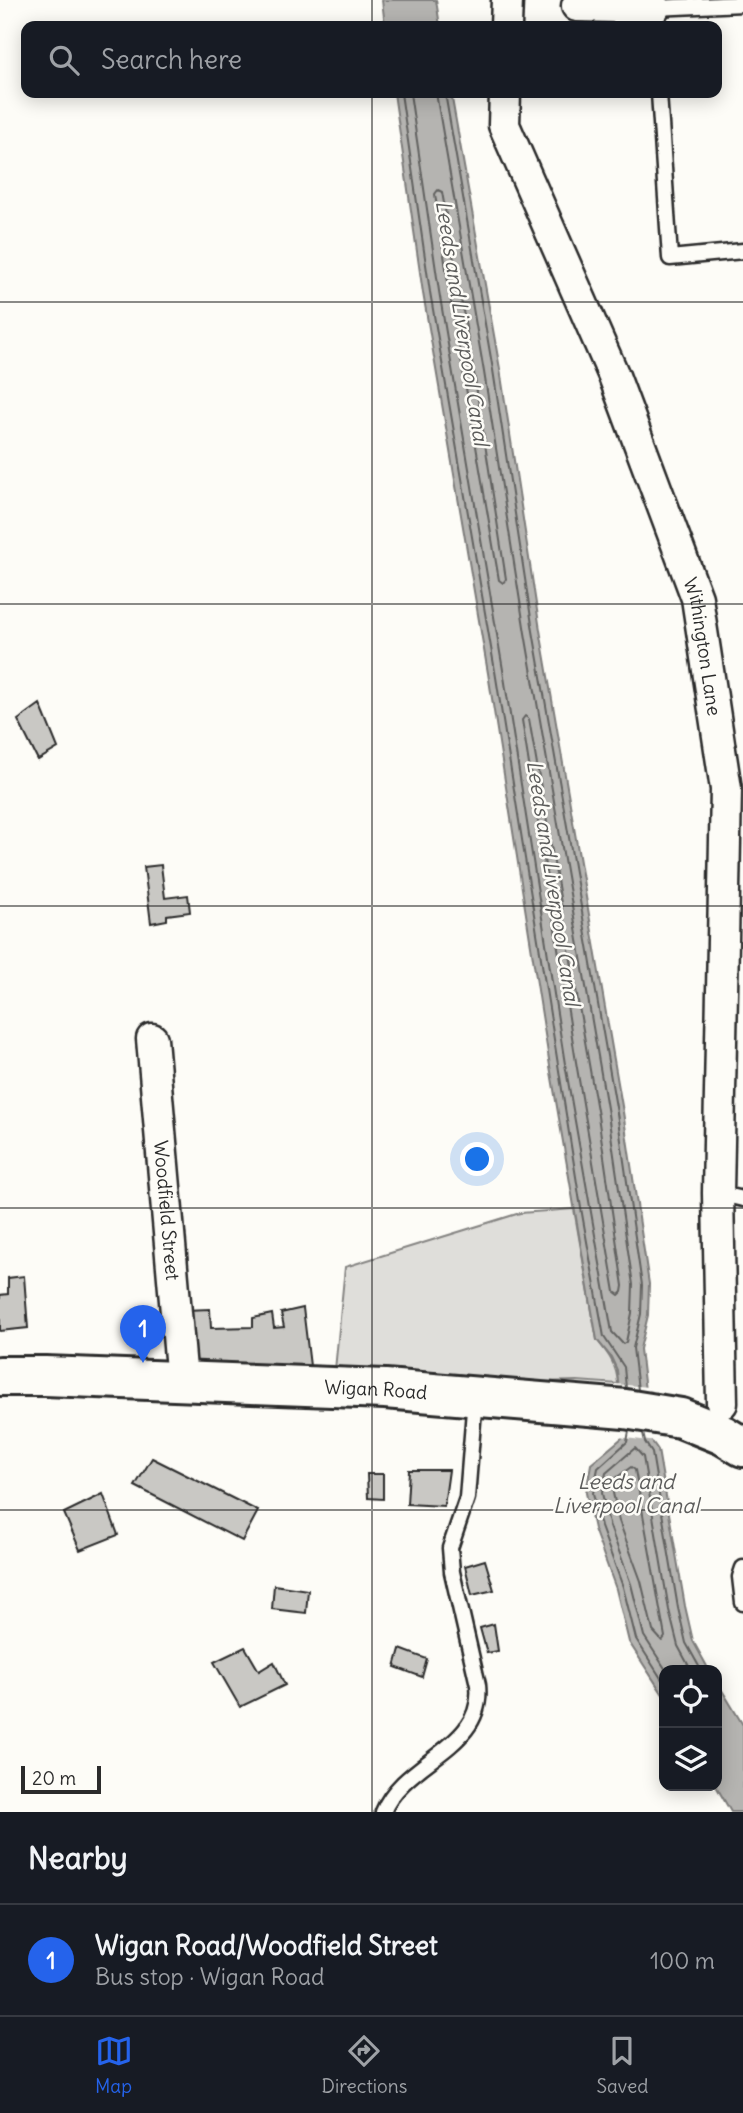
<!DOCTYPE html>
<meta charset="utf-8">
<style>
:root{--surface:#171b24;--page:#20242c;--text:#f1f3f6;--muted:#9ea1a6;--line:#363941;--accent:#2563eb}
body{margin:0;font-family:Delius,sans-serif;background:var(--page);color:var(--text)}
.controls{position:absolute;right:21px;bottom:21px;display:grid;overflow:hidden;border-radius:14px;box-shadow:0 4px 18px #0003}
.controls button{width:63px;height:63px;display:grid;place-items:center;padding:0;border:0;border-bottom:2px solid var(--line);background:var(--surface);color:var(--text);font:35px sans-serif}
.scale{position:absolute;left:21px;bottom:18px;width:80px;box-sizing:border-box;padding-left:7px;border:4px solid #2b2b2b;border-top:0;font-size:19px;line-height:24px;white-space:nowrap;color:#2b2b2b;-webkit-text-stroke:5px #fdfcf7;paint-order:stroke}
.you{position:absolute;left:478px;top:1160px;width:24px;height:24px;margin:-18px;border:5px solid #fff;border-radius:50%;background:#1a73e8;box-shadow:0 0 0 10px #1a73e833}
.badge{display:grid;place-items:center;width:46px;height:46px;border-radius:50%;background:var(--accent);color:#fff;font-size:23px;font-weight:700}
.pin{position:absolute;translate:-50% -58px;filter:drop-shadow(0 2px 4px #0008)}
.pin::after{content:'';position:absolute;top:37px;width:24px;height:21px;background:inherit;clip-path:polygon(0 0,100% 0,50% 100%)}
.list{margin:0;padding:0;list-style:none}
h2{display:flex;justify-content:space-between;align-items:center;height:91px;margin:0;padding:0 28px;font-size:30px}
h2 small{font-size:23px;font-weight:400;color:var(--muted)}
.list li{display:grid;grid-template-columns:46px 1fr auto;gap:21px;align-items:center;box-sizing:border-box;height:112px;padding:0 28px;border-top:2px solid var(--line)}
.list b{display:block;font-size:26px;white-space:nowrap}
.list p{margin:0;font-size:23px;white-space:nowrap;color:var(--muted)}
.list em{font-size:23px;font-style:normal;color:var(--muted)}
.icon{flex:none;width:38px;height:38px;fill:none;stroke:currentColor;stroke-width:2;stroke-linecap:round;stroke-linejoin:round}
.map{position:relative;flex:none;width:743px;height:1812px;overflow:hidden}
.search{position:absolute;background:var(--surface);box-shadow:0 4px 18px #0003;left:21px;right:21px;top:21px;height:77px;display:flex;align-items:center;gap:18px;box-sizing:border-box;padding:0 24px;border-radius:14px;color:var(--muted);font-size:26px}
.sheet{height:203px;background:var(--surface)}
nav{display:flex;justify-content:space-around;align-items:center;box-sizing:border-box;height:98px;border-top:2px solid var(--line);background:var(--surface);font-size:19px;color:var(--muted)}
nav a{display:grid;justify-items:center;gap:4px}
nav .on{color:var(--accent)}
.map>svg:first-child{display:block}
</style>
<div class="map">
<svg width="743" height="1812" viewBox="0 0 743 1812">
<rect width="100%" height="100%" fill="#fdfcf7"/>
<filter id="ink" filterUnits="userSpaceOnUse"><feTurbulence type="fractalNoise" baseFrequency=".0143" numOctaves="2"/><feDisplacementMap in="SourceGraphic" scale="14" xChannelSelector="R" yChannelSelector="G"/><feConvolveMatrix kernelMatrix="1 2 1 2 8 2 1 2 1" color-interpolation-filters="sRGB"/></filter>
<g filter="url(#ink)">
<path fill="#dfdeda" stroke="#858482" stroke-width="2" d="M574,1209l23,131c12,15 20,25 21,44l-41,-3 -74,2 -169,-3 11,-113 175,-54z"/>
<path fill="#b5b4b1" stroke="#7e7d7b" stroke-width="2" d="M382,0h54l4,26h-55z
M394,93h57l49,276 40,261 83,482 26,172 -1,31 -8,34 11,91 7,10 27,156 8,35 16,29h-45v26l-35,-54 -13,-53 -22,-60 -8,-36 5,-29 32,-27 -6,-67 -6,-13 -14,-17 -47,-274 -62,-393 -65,-380z
M717,1682l26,43v87h-12l-15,-26z"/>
<path fill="#fdfcf7" d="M615,1384l33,3 9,55 -39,-5z"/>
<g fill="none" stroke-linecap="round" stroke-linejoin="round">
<path stroke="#626261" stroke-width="2" d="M401,93l29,199 65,379 86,537 23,129 20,30 2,21
M410,93l29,198 64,379 62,394 47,268 11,12 3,-2 6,-29 1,-28 -25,-171 -83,-481 -41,-261 -48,-279
M445,93l48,277 40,261 84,482 25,172 -1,29 -8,34 5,42
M438,190l4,2 32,181 32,206 -3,4 -4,-3 -50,-291 -14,-95z
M525,716l4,3 69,397 25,170 -1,6 -3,3 -4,-3 -39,-230 -54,-342z
M629,1431l-2,11 -29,26 -5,25 8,34 22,60 13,52 28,44
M643,1433l2,9 7,11 26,155 8,35 15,27
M631,1467l4,3 30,167 -3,4 -9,-10 -12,-50 -22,-60 -6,-28 3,-15z
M666,1670l-22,-34 -13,-52 -22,-60 -7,-31 4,-20 29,-25 8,9 26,153 9,36 13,24"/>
</g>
<path fill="#c9c8c4" stroke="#2b2b2b" stroke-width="2" d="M40,704l18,44 -20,12 -20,-40z
M161,865l4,33 23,-3 2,17 -23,3v5l-16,3 -7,-56z
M24,1276l4,52 -28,3v-36l8,-1v-16z
M303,1308l7,58 -117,-4 -8,-52 25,-1 1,19 42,-1v-9l19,-4 2,14 10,-1 -3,-14z
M152,1458l106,53 -16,30 -107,-55z
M409,1470h40l-5,36 -37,-2z
M367,1474h16v25l-15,-1z
M103,1494l15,41 -38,15 -16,-37z
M485,1560l9,30 -22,5 -7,-29z
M274,1585l34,5 -2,23 -34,-4z
M494,1624l4,27 -11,2 -7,-25z
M245,1647l14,24 15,-9 11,23 -45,22 -26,-45z
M400,1649l27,10 -5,18 -27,-10z"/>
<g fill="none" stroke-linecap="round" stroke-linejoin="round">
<g stroke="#2b2b2b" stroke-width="19">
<path id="lane" d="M655,26l-1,-18 89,-4
M659,93l11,165 73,-7
M718,1193l25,6
M743,1568l-3,9 3,26
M383,1812c21,-53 102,-63 95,-127l-26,-113 -2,-24 17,-50 8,-101"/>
</g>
<g stroke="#2b2b2b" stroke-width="35">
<g id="street">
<path d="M577,6l77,2"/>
<path d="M506,26l1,-26"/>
<path id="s1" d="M505,93l-1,32 110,251 83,222 29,191 -8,404 4,210"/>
<path id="s2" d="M152,1039l30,342"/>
</g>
</g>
<g stroke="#2b2b2b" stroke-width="44">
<g id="secondary">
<path id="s3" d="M0,1376h45l340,13 240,20 56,9 42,17 20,12"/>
</g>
</g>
<use href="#lane" stroke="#fdfcf7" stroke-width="14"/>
<use href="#street" stroke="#fdfcf7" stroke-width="30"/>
<use href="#secondary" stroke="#fdfcf7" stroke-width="38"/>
</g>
</g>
<path fill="none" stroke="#2b2b2b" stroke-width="2" stroke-opacity="0.55" d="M372,0v26M372,93v1719M0,302h743M0,604h743M0,906h743M0,1208h743M0,1510h743"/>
<g text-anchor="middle" stroke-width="5" stroke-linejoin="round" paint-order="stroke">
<g font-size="19" fill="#2b2b2b" stroke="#fdfcf7">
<text dy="7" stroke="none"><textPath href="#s1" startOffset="592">Withington Lane</textPath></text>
<text dy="7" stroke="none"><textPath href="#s2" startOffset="172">Woodfield Street</textPath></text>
<text dy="7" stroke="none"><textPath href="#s3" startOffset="376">Wigan Road</textPath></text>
</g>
<g font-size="21" font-style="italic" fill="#5b5b5a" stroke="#fdfcf7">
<text transform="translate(462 323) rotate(81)" y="7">Leeds and Liverpool Canal</text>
<text transform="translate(553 883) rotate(81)" y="7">Leeds and Liverpool Canal</text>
<text x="626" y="1489">Leeds and<tspan x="626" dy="24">Liverpool Canal</tspan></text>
</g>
</g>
</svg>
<div class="controls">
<button><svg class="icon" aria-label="locate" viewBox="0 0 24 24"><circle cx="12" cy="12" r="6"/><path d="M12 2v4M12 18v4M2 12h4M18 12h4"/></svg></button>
<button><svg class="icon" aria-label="layers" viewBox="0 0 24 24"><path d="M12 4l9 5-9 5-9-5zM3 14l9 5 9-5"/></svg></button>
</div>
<div class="scale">20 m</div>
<div class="you"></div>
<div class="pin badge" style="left:143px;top:1363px">1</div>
<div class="search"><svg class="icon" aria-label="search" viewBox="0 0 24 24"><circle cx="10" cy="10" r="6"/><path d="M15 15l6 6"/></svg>Search here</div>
</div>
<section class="sheet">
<h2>Nearby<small></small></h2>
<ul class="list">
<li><span class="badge">1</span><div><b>Wigan Road/Woodfield Street</b><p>Bus stop · Wigan Road</p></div><em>100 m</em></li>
</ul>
</section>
<nav>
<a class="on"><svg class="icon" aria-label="map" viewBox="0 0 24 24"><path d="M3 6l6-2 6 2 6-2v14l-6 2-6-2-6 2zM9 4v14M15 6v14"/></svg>Map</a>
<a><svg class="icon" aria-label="directions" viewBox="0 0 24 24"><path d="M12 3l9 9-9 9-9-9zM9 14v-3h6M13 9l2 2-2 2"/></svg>Directions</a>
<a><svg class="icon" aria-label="saved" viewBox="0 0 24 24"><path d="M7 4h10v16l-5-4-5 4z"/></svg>Saved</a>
</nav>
